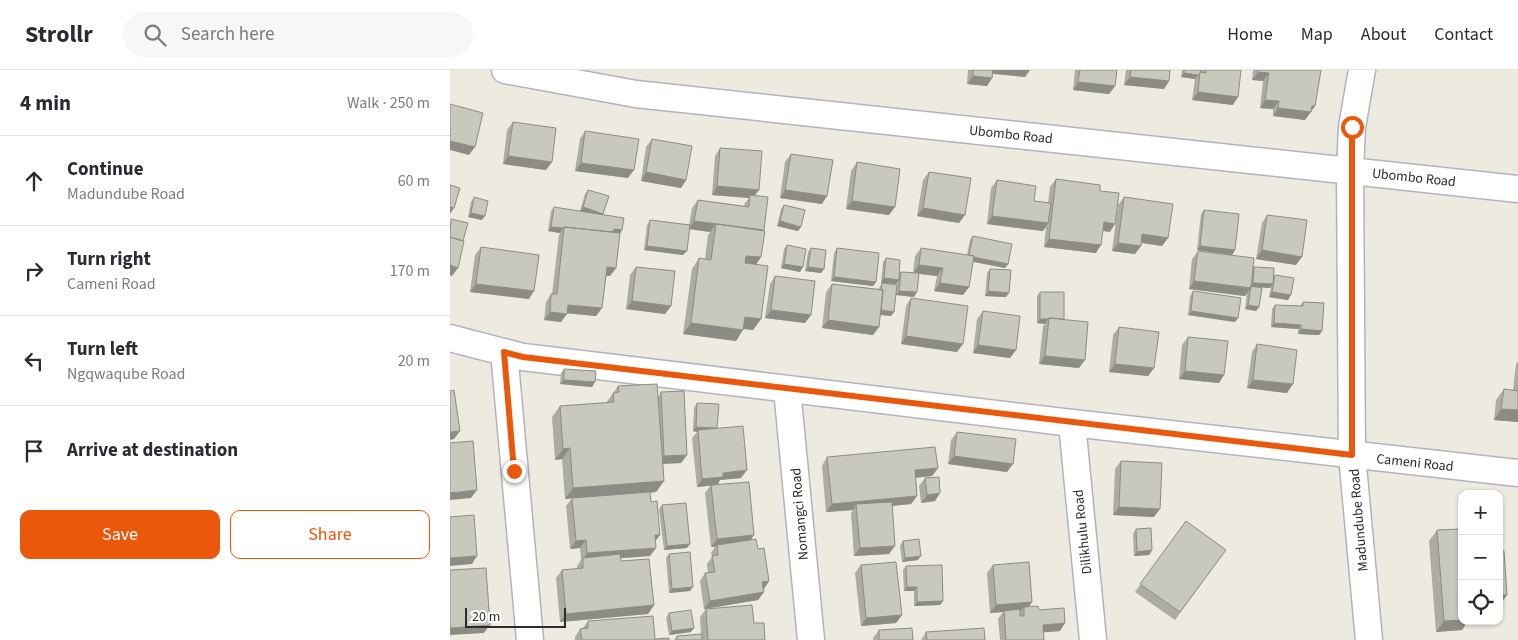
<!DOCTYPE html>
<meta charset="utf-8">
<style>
:root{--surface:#fff;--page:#f7f7f7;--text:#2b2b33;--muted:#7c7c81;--line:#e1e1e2;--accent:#ea580c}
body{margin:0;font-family:"Source Sans 3",sans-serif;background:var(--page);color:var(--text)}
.controls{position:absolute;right:15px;bottom:15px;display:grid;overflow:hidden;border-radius:10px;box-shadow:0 1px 4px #0004}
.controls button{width:45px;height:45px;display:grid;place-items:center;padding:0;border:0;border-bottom:1px solid var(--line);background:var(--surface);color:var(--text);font:25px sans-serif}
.scale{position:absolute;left:15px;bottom:12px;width:101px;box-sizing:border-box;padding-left:5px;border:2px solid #2c2c2c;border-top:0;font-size:14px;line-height:18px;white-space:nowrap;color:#2c2c2c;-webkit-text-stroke:4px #fff;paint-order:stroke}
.stop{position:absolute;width:15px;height:15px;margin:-11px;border:4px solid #ea580c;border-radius:50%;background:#fff}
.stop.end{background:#ea580c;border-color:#fff;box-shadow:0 1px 5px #0008}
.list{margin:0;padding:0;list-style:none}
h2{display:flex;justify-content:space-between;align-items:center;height:65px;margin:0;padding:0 20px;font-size:21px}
h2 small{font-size:16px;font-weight:400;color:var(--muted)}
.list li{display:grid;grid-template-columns:32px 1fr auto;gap:15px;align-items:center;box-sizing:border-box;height:90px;padding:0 20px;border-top:1px solid var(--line)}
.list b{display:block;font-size:19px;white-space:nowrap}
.list p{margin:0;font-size:16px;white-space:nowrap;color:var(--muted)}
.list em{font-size:16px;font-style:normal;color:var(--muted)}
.actions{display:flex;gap:10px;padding:15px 20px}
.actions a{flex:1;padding:11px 0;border:1px solid var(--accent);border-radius:10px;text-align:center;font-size:18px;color:var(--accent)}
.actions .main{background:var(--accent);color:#fff}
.icon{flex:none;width:28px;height:28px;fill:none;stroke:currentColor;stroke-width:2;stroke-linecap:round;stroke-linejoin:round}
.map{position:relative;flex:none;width:1068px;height:570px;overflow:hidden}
header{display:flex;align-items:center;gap:30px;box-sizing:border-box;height:70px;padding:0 25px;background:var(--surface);border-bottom:1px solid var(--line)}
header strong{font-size:24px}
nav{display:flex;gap:28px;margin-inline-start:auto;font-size:18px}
.search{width:350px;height:45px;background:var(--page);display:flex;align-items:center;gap:12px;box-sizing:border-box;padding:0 18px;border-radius:28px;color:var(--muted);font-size:19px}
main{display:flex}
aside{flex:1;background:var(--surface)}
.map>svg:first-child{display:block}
</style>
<header>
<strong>Strollr</strong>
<div class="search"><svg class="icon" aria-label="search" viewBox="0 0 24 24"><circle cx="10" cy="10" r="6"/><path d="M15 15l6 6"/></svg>Search here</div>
<nav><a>Home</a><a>Map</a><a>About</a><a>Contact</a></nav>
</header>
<main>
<aside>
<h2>4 min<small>Walk · 250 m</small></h2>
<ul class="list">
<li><svg class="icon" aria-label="ahead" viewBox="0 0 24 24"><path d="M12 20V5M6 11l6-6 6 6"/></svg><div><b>Continue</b><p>Madundube Road</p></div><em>60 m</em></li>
<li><svg class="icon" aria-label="right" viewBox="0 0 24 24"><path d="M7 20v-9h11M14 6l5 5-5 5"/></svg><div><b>Turn right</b><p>Cameni Road</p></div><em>170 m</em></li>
<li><svg class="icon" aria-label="left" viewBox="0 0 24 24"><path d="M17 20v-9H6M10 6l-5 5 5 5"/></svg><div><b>Turn left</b><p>Ngqwaqube Road</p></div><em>20 m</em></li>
<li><svg class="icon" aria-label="arrive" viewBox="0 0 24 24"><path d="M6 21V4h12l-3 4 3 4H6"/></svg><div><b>Arrive at destination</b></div></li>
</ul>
<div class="actions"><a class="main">Save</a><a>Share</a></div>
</aside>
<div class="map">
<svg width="1068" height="570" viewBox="0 0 1068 570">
<rect width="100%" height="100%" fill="#edeadf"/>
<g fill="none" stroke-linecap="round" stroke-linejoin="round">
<g stroke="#b3b2bf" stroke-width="29">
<path id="street" d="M55,0l131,24 882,95
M912,0l-10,57 -2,44 2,284 17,185
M0,268l73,19 549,66 446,50
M54,282l26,288
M337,319l24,251
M622,353l21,217"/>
</g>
<use href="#street" stroke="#fff" stroke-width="26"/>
</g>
<path fill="#adaca3" d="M518,0h62l-5,7 -32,-3 -1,4 -5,8 -20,-2z
M625,0h42l-2,16 -6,8 -36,-4z
M676,0h44l-1,11 -5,8 -40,-4z
M732,0h59l-8,35 -41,-5 3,-21 -14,-2z
M803,0h68l-6,36 -10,14 -32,-4v-7l-13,-1 3,-27 -11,-1z
M63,52l33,48 -43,-6 4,-34z
M135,61l43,47 -53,-7 5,-32z
M202,69l34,41 -5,8 -40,-7 5,-34z
M270,78l35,48 8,35 -2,26 -5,8 5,54 -8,11 -10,-1 -7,12 -53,-7 9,-65 7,-11 6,1 3,-24 2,-3 -21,-3 -6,26 -39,-5 3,-25 3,-5 39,5 3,-17 6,-8 46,6 1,-3 4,-5 -37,-3 3,-39z
M341,84l31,50 -42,-6 5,-36z
M407,92l32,53 -43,-6 5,-38z
M479,102l30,51 -42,-7 6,-36z
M606,109l44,12 10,41 -7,-1 -7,22 -52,-6 2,-20 -3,4 -56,-7 4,-36 6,-8 37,21 14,2 2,-16z
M138,120l15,25 19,15 -2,3 -4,35 -6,8h-4l-4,32 -6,8 -29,-3 -6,9 -17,-2 2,-18 5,-8h1l7,-59 1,-2 -12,-2 3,-20 3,-4 26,4 5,-17z
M24,127l8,23 -14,-3 3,-15z
M674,127l44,41 -6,8 -21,-3 -6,11 -23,-3 6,-46z
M334,135l14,26 -21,-5 4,-17z
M754,140l31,40 -3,5 -35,-5 4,-36z
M817,145l29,50 -40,-6 6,-36z
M523,166l35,28 -3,4 -32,-6 -4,25 -6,8 -29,-4 3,-15 -18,-2 -5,23 -18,-2 1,-13 -1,2 -15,-1 2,-21 3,-4 13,16 2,-2 12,1 2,-17 6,-8 46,7 3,-15z
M337,175l16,22 -3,5 -19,-4 3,-19z
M31,177l48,52 -59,-7 5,-37z
M361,178l13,21 -3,4 -16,-2 3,-19z
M387,178l39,34 -3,4 -42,-5 3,-28z
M748,181l55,17 1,-1 20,10 1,-2 13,25 -19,-3 2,-10 -1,1 -10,-1 -1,20 -3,4 -11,-2 2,-16 -2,3 -56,-7 3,-30z
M186,197l35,39 -6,8 -39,-5 4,-34z
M540,199l16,28 -21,-1 2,-23z
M325,206l36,39 -6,8 -40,-5 5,-34z
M432,213l12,29 -3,4 -11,-1 -1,12 -6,8 -51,-7 4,-36 6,-8 47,5v-1z
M743,221l42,31 -47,-7 2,-19z
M590,222l24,27 15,49 -40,-4 4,-38 2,-2 -8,-1v-27z
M461,228l46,54 -56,-8 5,-38z
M853,232l19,29 -3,4 -21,-1v-5l-27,-2 1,-18 3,-4 25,1z
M533,241l33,39 -6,8 -37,-5 4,-34z
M669,257l35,41 -6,8 -39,-4 4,-37z
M738,267l31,46 -40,-4 3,-34z
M807,274l30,49 -40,-5 5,-36z
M1068,291v61l-24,-2 2,-20 8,-11 9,1 3,-26z
M114,299l31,13 -3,5 -32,-3 1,-11z
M168,316l40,11 3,-5 26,63 -6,8 -18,1 1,17 -8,11 -6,1 5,48 -5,15 -30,2 1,3 33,44 -6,9 -88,8 -4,-44 6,-8 15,-1v-3l4,-6 -1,-12 -10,1 -4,-43 6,-8 -7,1 -3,-40 -7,1 -3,-43 8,-11 46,-3z
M247,333l20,25 24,50 -21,2 -2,5 33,55 7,9 11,32 -6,8 1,3 -6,8 -54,9 -4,-28 5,-8h3l-1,-9 5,-7 -1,-4 4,-6h-4l-6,-54 6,-8 -14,2 -5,-49 5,-6 -4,-1 1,-23z
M507,362l50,40 -59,-8 3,-24z
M377,387l111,11 -6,8 -16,2 1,18 -6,8 -19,2 -3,48 -35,2 -3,-43 2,-3 -27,2 -4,-46z
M671,391l33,56 -41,-2 2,-46z
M475,408l10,23 -14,2 -2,-17z
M212,435l25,43 -23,2 -5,-41z
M736,451l40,29 -51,70 -40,-28z
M686,459l16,21 -3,5 -15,1 -1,-22z
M987,460l25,91h6l-6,9 -26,2 -7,-91z
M453,471l15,19 -16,2 -2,-16z
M219,484l21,37 -21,2 -3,-35z
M411,495l41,50 -6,8 -35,3 -6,-53z
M543,495l39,37 -3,5 10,3 21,21 -17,1 1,8h-44l-2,-21 5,-7 -13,1 -3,-40z
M456,496l37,35 -3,4 -26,1v-15h-10l-1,-21z
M256,539l48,14 11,17h-91l3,-4 24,-2 -1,-17z
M219,543l22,19 -22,3 -3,-17z
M138,551l67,18 14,1h-94v-3l5,-8 3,-1z
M429,560l34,10h-40v-2z
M476,562l59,8h-64z"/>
<path fill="#8d8c84" d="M540,0h40l-5,7 -37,-4z
M808,2l11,1 -6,8 -11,-1z
M734,3l14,2 -3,4 -14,-2z
M523,6l19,2 -5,8 -20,-2z
M680,7l39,4 -5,8 -40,-4z
M628,12l37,4 -6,8 -36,-4z
M748,22l40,5 -5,8 -41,-5z
M815,30l14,1 -6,8 -13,-1z
M862,36h3l-10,14 -32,-4 5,-8z
M0,71l25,6 -6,8 -19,-5z
M58,86l44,6 -6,8 -43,-6z
M131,93l53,7 -6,8 -53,-7z
M196,102l40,8 -5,8 -40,-7z
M267,116l42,4 -6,8 -3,-3 -1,3 -37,-3z
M335,120l42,6 -5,8 -42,-6z
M402,131l43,6 -6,8 -43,-6z
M0,137l4,1 -4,6z
M133,137l20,7 -3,5 -20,-7z
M473,138l42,7 -6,8 -42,-7z
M21,143l14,3 -3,4 -14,-3z
M542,146l56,7 -5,8 -56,-7z
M244,151l22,3 -6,8 -21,-3z
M330,151l21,6 -3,4 -21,-5z
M654,152l11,2 -5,8 -11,-2z
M101,157l12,1 -3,5 -12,-2z
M164,159l8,1 -3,5 -8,-2z
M692,164l26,4 -6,8 -25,-4z
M599,169l52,6 -5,8 -52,-6z
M668,173l23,3 -6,8 -23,-3z
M197,176l40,5 -4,4 -39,-5z
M750,176l35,4 -3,5 -35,-5z
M812,180l40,7 -6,8 -40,-6z
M296,186l15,1 -8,11 -15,-1z
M519,186l39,8 -3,4 -39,-8z
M334,194l19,3 -3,5 -19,-4z
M0,195l8,3 -6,8 -2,-1z
M469,195l24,3 -6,8 -24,-3z
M157,197l9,1 -6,8h-9z
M358,197l16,2 -3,4 -16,-2z
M384,207l42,5 -3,4 -42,-5z
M434,208l15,2 -3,4 -15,-1z
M744,211l57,7 -6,8 -56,-7z
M490,213l29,4 -6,8 -29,-4z
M803,213l20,1 -3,4 -20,-1z
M26,214l58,7 -5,8 -59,-7z
M449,221l18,1 -3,5 -18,-2z
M538,221l21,2 -3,4 -21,-1z
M822,222l19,3 -3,5 -19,-3z
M182,231l39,5 -6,8 -39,-5z
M118,235l34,3 -6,8 -33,-3z
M798,235l11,2 -3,4 -11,-2z
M321,240l40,5 -6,8 -40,-5z
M429,240l15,2 -3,4 -16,-2z
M741,241l47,7 -3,4 -47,-7z
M100,242l17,2 -6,8 -17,-2z
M295,247l16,2 -8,11 -16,-2z
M590,249h8l-3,5 -8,-1z
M378,250l51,7 -6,8 -51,-7z
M241,253l52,7 -7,11 -53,-7z
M824,253l27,2 -3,4 -27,-2z
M851,259l21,2 -3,4 -21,-1z
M456,266l57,8 -6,8 -56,-8z
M528,275l38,5 -6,8 -37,-5z
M595,286l40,4 -6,8 -40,-4z
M665,294l39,4 -6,8 -39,-4z
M735,301l39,4 -5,8 -40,-4z
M114,310l31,2 -3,5 -32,-3z
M803,310l40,4 -6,9 -40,-5z
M1051,339l17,1v12l-24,-2z
M246,357l21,1 -19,2 -1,2 -4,-1z
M10,361l-6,8 -4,1v-8z
M120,378l-8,11 -7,1 8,-11z
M237,385l-6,8 -23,1 6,-8z
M504,386l59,8 -6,8 -59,-8z
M488,398l-6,8 -23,2 6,-8z
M297,400l-6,8 -21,2 -3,5 -20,2 5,-8 21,-6z
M214,411l-8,11 -91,7 8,-11z
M27,420l-6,8 -21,2v-7z
M490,423l-5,8 -14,2 6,-8z
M467,426l-6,8 -54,5 -1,-5 -3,6 -27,2 6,-8z
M669,437l41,2 -6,8 -41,-2z
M205,465h5l-6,8z
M304,465l-5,8 -32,2 -2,2h-4l6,-8z
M136,470l-6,8 -10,1 6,-8z
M240,474l-3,4 -23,2 3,-4z
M445,476l-6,8 -35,2 6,-8z
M206,478l-6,8 -67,5v-2l4,-6z
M702,480l-3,5 -15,1 3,-4z
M27,486l-5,8 -22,2v-8z
M471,486l-3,4 -16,2 3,-4z
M319,511l-5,8 -8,1 6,-8z
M243,517l-3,4 -21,2 3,-4z
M457,517h10l-3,4h-10z
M314,522l-6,8 -54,9 6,-8z
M1049,525h8l-8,11z
M493,531l-3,4 -26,1 3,-4z
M582,532l-6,8 -2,-3 -3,4 -17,1v-1l-1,1 -13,1 6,-8z
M204,535l-6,9 -88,8 6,-8z
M452,545l-6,8 -35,3 5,-8z
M1012,550v1h6l-6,9 -26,2 8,-11z
M615,553l-5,8 -23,2 6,-8z
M40,555l-6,8 -34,2v-7z
M244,558l-3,4 -22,3 3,-4z"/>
<path fill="#c9c8bd" stroke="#8d8c84" d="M523,0h20l-1,8 -19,-2z
M630,0h37l-2,16 -37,-4z
M681,0h39l-1,11 -39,-4z
M734,0h17v2l-3,3 -14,-2z
M756,0h35l-3,27 -40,-5 2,-20 6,1z
M808,0h63l-6,36h-3l-1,6 -33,-4 1,-7 -14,-1 4,-27 -11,-1z
M0,34l33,9 -8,34 -25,-6z
M63,52l43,6 -4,34 -44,-6z
M135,61l54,8 -5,31 -53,-7z
M202,69l40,7 -6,34 -40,-8z
M270,78l42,3 -3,39 -42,-4z
M341,84l42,6 -6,36 -42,-6z
M407,92l43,7 -5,38 -43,-6z
M479,102l42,6 -6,37 -42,-7z
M606,109l44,6v6l19,2 -4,31 -11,-2 -3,23 -52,-6z
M547,110l39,6 -2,15 17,2 -3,20 -56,-7z
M0,115l10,3 -6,20 -4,-1z
M138,120l21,6 -6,18 -20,-7z
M300,125l18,2 -4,33 -70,-9 4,-21 51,7z
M24,127l14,4 -3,15 -14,-3z
M674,127l49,7 -5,34 -26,-4 -1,12 -23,-3z
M334,135l21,5 -4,17 -21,-6z
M104,137l70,11 -2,12 -8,-1 -1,3 -49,-5 -1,1 -12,-1z
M754,140l35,4 -4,36 -35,-4z
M817,145l40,5 -5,37 -40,-7z
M1,149l17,4 -5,18 -13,-4z
M200,150l40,5 -3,26 -40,-5z
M266,154l49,7 -4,26 -15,-1 -1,7 23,3 -7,53 -16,-2 -2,13 -52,-7 8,-65 12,2z
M114,157l56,6 -4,35 -9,-1 -5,41 -34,-3 -1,9 -17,-2 1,-18h6z
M523,166l39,8 -4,20 -35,-7 1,-1 -5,-1z
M0,167l14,4 -6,27 -8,-3z
M337,175l19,4 -3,18 -19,-3z
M31,177l58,8 -5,36 -58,-7z
M361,178l15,2 -2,19 -16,-2z
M387,178l42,5 -3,29 -42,-5z
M471,178l53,8 -5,31 -29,-4 3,-15 -24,-3z
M748,181l56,7 -3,30 -57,-7z
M436,188l14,2 -1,20 -15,-2z
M186,197l39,4 -4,35 -39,-5z
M804,197l20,1 -1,16 -20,-1z
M540,199l21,1 -2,23 -21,-2z
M451,202l18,1 -2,19 -18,-1z
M825,205l19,3 -3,17 -19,-3z
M325,206l40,5 -4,34 -40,-5z
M432,213l15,2 -3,27 -13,-2 2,-20h-2z
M382,214l51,6 -4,37 -51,-7z
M801,216l11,2 -3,19 -11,-2z
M743,221l48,7 -3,20 -47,-7z
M590,222h24v27l-15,-1 -1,1h-8z
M461,228l57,8 -5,38 -57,-8z
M853,232l21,1 -2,28 -21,-2v-4l-27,-2 1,-18 28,1z
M533,241l37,5 -4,34 -38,-5z
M599,248l39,4 -3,38 -40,-4z
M669,257l40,5 -5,36 -39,-4z
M738,267l40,4 -4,34 -39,-4z
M807,274l40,6 -4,34 -40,-4z
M114,299l32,2 -1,11 -31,-2z
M207,314l7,97 -91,7 -3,-40 -7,1 -3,-43 54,-4 -1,-9 6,-1 -1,-6z
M1054,319l14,2v19l-17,-1z
M4,320l6,41 -10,1v-41z
M234,321l3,64 -23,1 -3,-64z
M247,333l22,1 -2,24 -21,-1z
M293,356l4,44 -24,3v4l-21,2 -4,-49z
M507,362l59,7 -3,25 -59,-8z
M23,371l4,49 -27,3v-50z
M485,377l3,21 -23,2 2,26 -85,8 -5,-47z
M671,391l41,2 -2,46 -41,-2z
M489,407l1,16 -13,2 -2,-17z
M299,412l5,53 -37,4 -6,-54z
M200,422l1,10 6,-1 3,34h-5l1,13 -69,5 -1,-13 -10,1 -4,-43z
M442,432l3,44 -35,2 -4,-44z
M236,433l4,41 -23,2 -5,-41z
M24,445l3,41 -27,2v-41z
M736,451l40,29 -46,62 -40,-28z
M701,458l1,22 -15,2 -1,-23z
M1012,459v91l-18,1 -7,-91z
M306,469l2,10 6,-1 5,33 -7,1 2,10 -54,9 -5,-28 10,-1 -3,-16 6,-1 -1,-10z
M469,469l2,17 -16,2 -2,-17z
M1049,481h5l3,44h-8z
M240,482l3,35 -21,2 -3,-35z
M170,484l1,7 28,-2 5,46 -88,9 -4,-44 21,-2v-10z
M446,492l6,53 -36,3 -5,-53z
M579,492l3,40 -36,3 -3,-40z
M492,495l1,36 -26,1v-15h-10l-1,-21z
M36,498l4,57 -40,3v-58z
M302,535l2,18h10l1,17h-57l-2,-31z
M588,536l1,4 25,-2 1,15 -22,2 1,15h-38l-2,-29 16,-2v7h4v-9z
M241,540l3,18 -22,3 -3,-18z
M203,546l2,23 14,-1v2h-87l-2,-11 8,-1v-7z
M462,558l1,12h-34v-10z
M534,558l1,12h-58l-1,-8z
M252,564v6h-25v-4z"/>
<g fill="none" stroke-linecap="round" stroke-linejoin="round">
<path stroke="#ea580c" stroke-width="6" d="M64,401l-10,-119 19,5 829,98v-328"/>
</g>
<g text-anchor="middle" stroke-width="4.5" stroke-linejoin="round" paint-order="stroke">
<g font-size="14" fill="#2c2c2c" stroke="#fff">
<text transform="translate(561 64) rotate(6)" y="5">Ubombo Road</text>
<text transform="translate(964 107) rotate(6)" y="5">Ubombo Road</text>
<text transform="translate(965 392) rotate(6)" y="5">Cameni Road</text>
<text transform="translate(349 444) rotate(-95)" y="5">Nomangci Road</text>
<text transform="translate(908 450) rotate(-95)" y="5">Madundube Road</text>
<text transform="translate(632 462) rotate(-96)" y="5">Dilikhulu Road</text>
</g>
</g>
</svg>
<div class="controls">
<button>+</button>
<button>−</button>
<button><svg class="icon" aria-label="locate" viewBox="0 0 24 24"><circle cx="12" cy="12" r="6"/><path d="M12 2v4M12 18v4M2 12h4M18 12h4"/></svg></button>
</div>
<div class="scale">20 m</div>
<div class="stop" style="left:902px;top:57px"></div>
<div class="stop end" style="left:64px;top:401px"></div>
</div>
</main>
